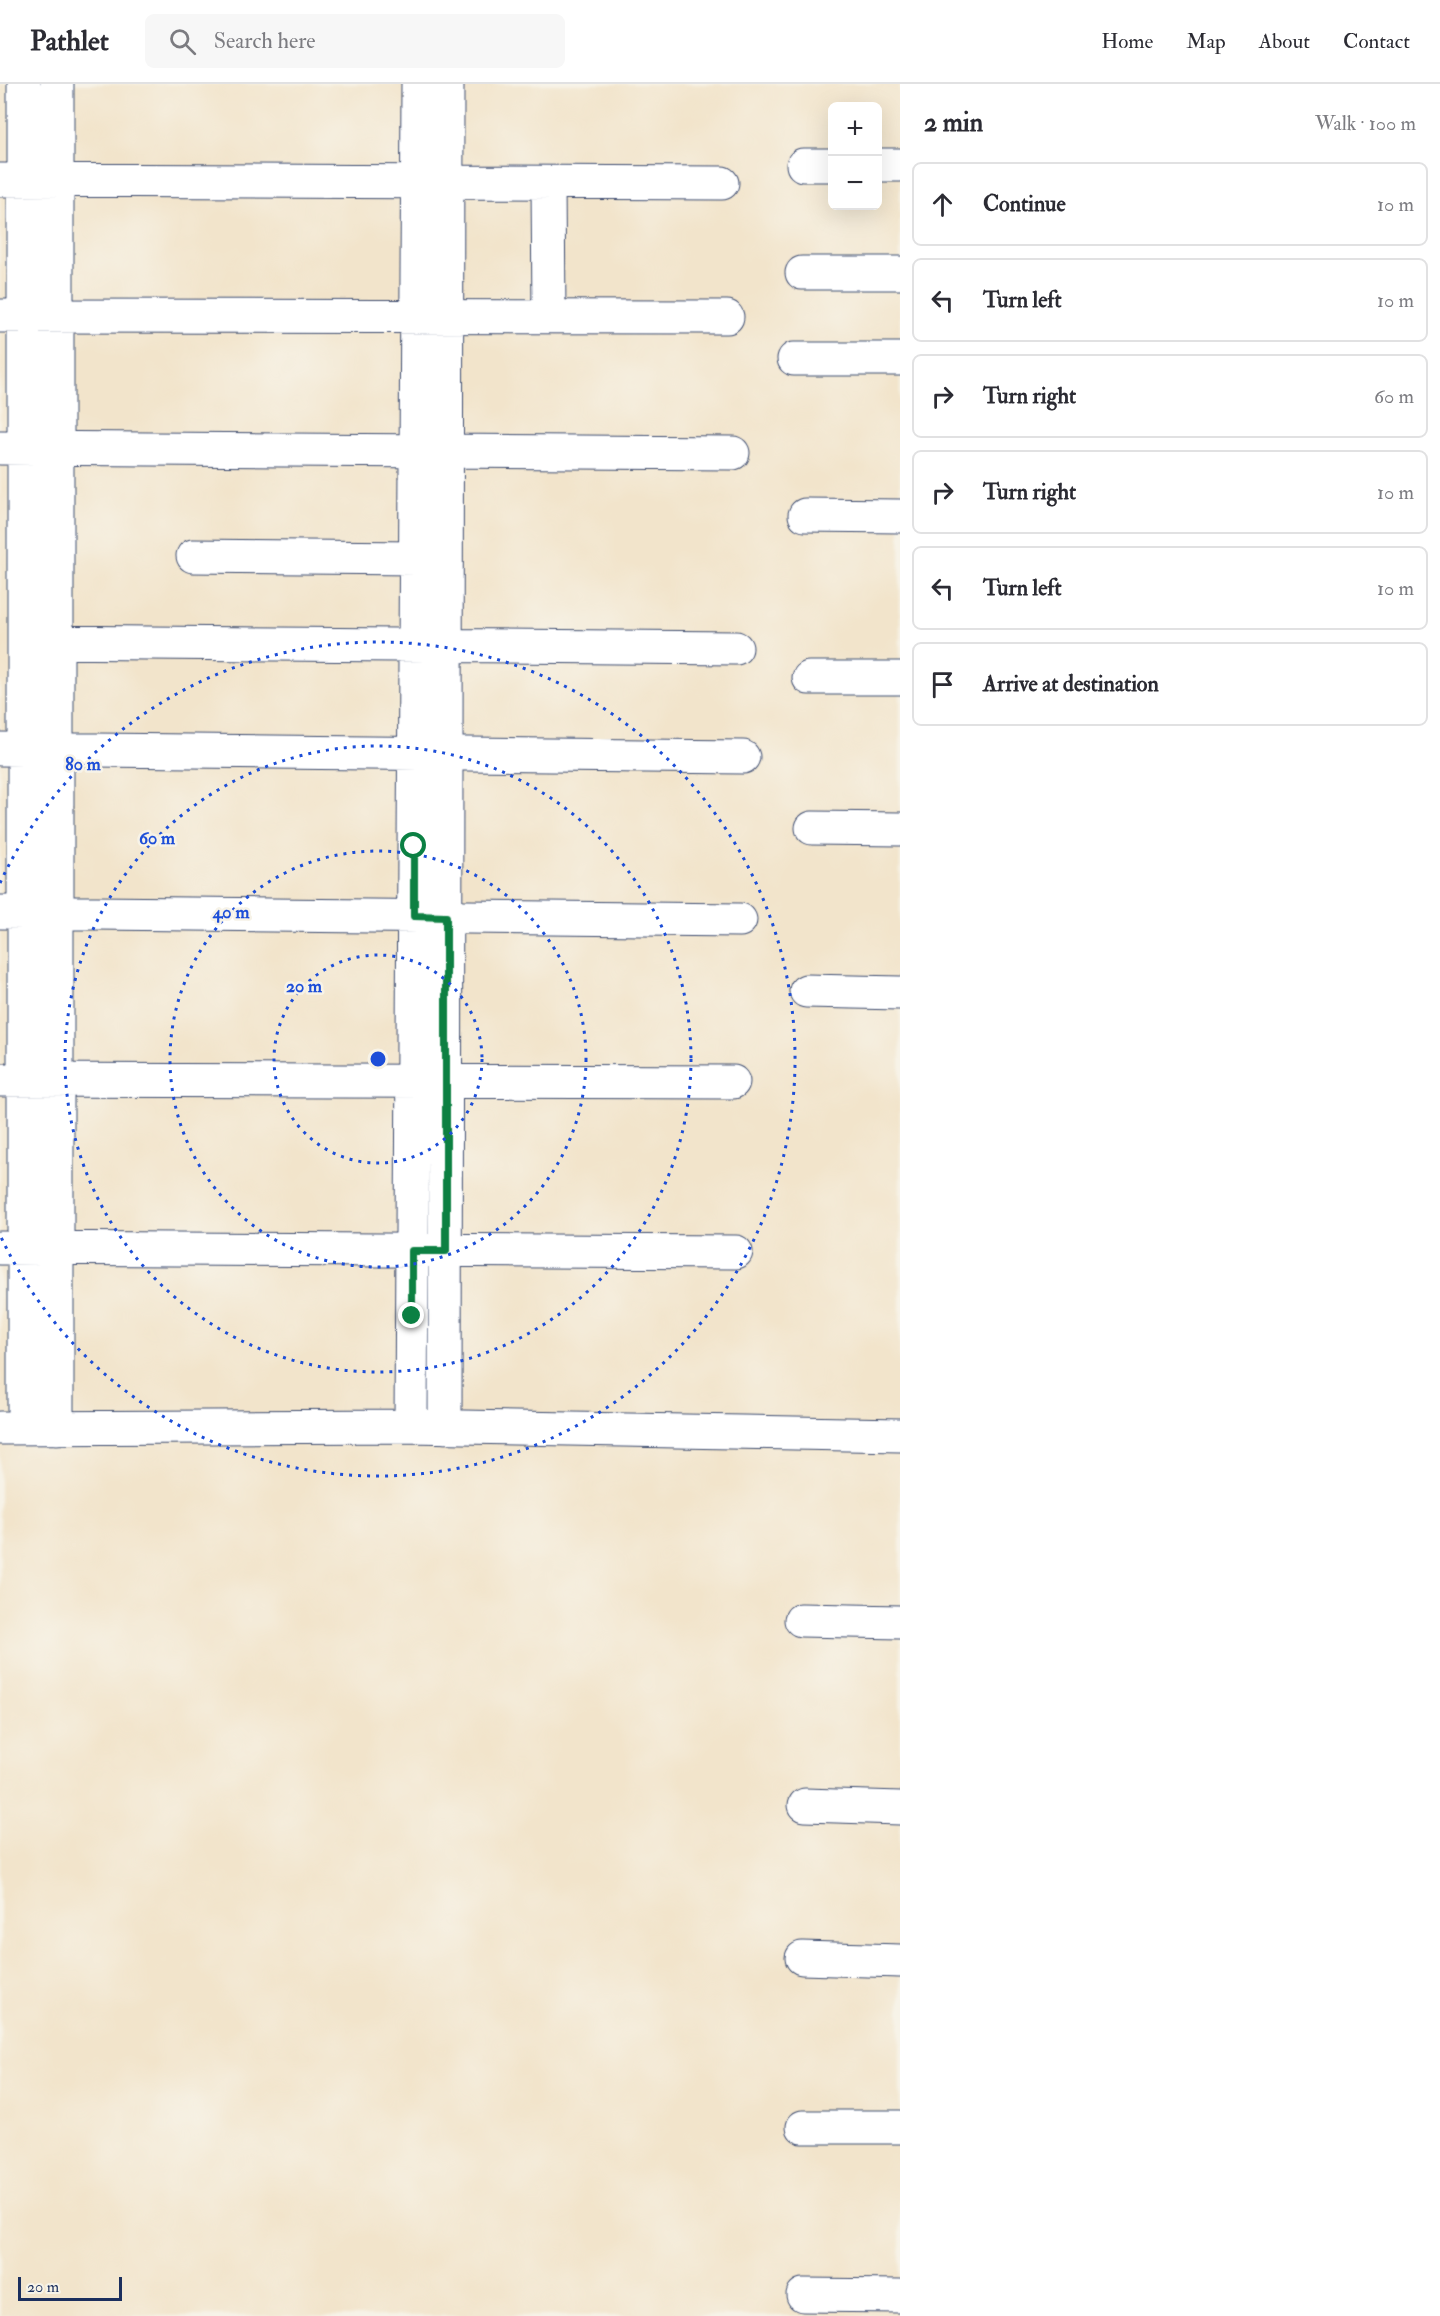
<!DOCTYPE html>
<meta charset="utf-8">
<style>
:root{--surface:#fff;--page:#f7f7f7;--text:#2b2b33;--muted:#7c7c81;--line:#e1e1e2}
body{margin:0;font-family:"IM FELL Double Pica",serif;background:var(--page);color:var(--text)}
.controls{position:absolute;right:18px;top:18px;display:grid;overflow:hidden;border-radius:9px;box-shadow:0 6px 24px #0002}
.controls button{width:54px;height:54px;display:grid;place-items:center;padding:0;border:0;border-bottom:2px solid var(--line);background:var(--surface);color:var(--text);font:30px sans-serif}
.scale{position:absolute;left:18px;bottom:15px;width:104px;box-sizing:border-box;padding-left:6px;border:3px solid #1b2f5e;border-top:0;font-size:16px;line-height:21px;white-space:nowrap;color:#1b2f5e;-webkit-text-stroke:4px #f7f3e8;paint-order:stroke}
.stop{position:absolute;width:18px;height:18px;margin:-14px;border:4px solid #0b8043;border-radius:50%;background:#fff}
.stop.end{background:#0b8043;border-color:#fff;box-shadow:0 2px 6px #0008}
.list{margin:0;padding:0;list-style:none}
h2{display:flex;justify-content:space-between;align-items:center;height:78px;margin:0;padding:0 24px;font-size:26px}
h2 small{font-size:20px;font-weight:400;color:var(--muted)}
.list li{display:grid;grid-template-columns:39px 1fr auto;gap:18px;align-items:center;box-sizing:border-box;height:84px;margin:0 12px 12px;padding:0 12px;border:2px solid var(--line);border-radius:9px}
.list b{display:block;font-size:22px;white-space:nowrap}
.list em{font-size:20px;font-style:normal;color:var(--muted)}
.icon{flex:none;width:33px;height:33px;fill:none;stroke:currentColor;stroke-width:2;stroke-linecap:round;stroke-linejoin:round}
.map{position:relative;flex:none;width:900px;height:2232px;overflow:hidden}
header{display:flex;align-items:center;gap:36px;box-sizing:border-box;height:84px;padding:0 30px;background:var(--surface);border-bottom:2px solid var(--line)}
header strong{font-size:28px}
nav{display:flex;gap:33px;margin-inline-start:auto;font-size:21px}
.search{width:420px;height:54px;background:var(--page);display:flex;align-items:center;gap:15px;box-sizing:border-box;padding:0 21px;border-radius:9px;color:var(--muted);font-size:22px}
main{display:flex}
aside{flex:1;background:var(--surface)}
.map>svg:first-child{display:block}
</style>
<header>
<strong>Pathlet</strong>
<div class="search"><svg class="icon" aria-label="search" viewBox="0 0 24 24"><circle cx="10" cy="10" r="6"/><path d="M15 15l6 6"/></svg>Search here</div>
<nav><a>Home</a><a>Map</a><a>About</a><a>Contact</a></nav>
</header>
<main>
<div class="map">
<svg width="900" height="2232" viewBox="0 0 900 2232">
<rect width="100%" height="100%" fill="#f7f3e8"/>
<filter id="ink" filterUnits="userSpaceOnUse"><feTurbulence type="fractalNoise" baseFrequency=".0167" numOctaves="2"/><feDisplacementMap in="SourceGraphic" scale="12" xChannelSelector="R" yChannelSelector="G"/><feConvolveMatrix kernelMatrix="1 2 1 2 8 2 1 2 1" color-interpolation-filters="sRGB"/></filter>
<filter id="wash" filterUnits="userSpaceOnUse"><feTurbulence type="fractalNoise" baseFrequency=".008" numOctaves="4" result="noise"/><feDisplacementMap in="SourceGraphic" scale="24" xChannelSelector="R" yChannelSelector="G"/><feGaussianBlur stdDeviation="1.35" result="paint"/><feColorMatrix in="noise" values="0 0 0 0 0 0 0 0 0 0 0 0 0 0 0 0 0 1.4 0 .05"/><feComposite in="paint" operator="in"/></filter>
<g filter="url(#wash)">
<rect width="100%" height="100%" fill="#f2e4cb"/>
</g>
<g filter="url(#ink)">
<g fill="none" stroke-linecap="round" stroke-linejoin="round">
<g stroke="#3b4a6e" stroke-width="35">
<path id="minor" d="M24,0v1344
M57,0v1344
M803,81h29
M878,81h22
M0,96l722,3
M548,99l1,134
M802,189h98
M0,232l727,1
M794,275h106
M0,364l733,5
M805,431l95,1
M193,472l223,2
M36,558l700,6
M809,594h91
M0,665l743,8
M812,744l88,1
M0,828l740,8
M806,907l94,2
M0,996l733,2
M0,1164l736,4
M411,1342l7,-1342
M445,1343l2,-1343
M0,1344l411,-2 489,9
M801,1536l99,2
M805,1721l95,3
M802,1874l98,3
M803,2043h97
M803,2211l97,1"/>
</g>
<use href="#minor" stroke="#fff" stroke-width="33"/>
</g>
</g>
<g fill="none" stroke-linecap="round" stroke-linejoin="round" filter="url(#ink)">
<path stroke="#0b8043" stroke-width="8" d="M412,1232v-65h34v-334l-32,-1v-70"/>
</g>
<g fill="none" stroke="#1d4ed8" stroke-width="3" stroke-dasharray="3 6">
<circle cx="378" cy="975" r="104"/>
<circle cx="378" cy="975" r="208"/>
<circle cx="378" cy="975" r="313"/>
<path d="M0 799A417 417 0 1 1 0 1151"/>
</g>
<circle cx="378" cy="975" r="9" fill="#1d4ed8" stroke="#f7f3e8" stroke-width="3"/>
<g font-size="18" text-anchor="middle" font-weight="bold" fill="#1d4ed8" stroke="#f7f3e8" stroke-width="5" stroke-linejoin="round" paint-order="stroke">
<text x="83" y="686">80 m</text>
<text x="157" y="760">60 m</text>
<text x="231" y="834">40 m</text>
<text x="304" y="908">20 m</text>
</g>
</svg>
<div class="controls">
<button>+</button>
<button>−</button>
</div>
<div class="scale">20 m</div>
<div class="stop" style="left:414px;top:762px"></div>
<div class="stop end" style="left:412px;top:1232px"></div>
</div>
<aside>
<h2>2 min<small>Walk · 100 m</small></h2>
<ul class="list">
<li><svg class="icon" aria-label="ahead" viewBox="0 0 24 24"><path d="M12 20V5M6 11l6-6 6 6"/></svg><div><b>Continue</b></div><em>10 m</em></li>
<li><svg class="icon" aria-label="left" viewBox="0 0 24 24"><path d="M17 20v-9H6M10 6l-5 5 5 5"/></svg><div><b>Turn left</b></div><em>10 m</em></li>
<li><svg class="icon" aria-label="right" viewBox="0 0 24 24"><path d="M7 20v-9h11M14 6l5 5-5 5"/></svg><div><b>Turn right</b></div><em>60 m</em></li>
<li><svg class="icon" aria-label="right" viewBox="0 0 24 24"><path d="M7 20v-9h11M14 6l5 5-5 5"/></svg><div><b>Turn right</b></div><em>10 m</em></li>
<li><svg class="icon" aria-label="left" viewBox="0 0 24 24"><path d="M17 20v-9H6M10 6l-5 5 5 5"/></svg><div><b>Turn left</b></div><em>10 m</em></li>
<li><svg class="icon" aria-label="arrive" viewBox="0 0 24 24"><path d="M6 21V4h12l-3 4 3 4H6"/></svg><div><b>Arrive at destination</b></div></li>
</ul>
</aside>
</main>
